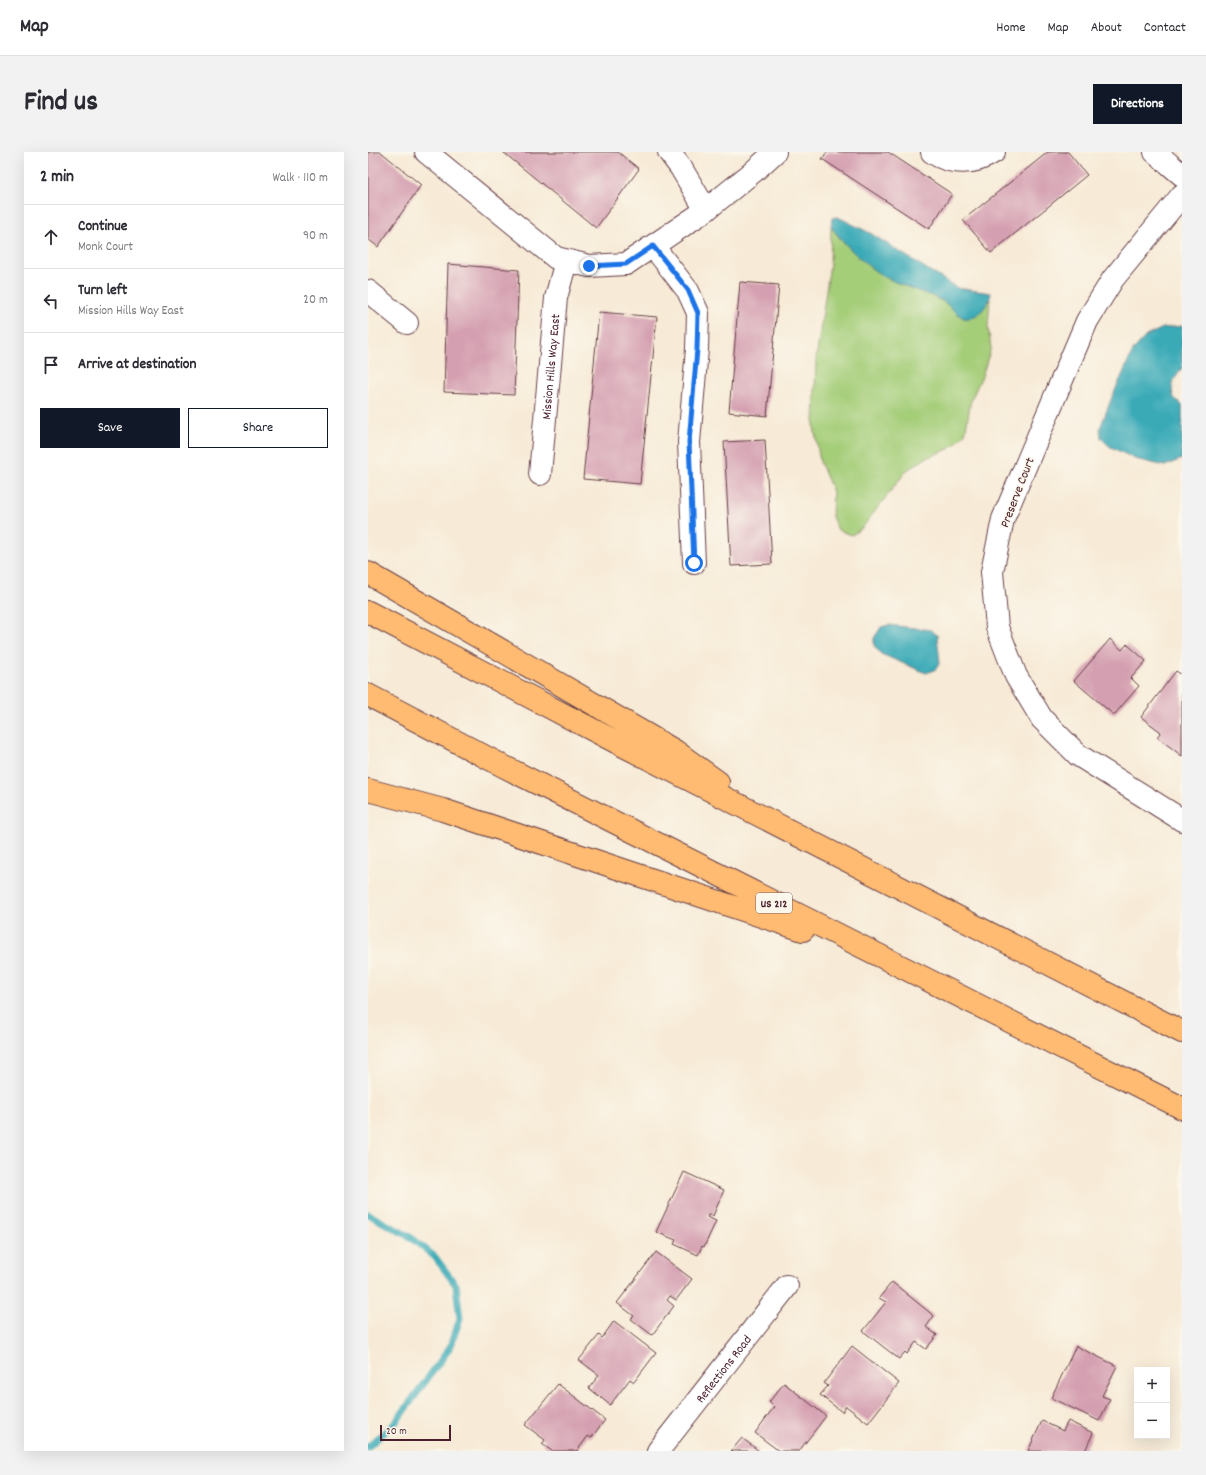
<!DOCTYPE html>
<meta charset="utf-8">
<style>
:root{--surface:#fff;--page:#f2f2f3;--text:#2b2b33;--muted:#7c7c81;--line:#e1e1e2;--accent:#111827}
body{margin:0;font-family:Dekko,sans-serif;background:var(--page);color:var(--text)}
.controls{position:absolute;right:12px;bottom:12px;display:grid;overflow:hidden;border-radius:0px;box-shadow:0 4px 16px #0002}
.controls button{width:36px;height:36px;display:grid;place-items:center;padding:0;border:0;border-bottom:1px solid var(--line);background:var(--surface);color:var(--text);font:20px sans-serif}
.scale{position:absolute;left:12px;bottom:10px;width:71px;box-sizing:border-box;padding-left:4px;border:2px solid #4a1f2b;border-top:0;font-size:11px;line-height:14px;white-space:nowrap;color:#4a1f2b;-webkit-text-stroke:3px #fbf7ec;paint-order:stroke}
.stop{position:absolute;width:12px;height:12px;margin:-9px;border:3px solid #1a73e8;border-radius:50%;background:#fff}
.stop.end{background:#1a73e8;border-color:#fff;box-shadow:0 1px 4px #0008}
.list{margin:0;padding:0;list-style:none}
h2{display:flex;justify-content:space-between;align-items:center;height:52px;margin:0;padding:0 16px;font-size:17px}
h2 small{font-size:13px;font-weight:400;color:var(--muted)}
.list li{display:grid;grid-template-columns:26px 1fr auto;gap:12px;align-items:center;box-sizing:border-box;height:64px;padding:0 16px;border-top:1px solid var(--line)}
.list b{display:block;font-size:15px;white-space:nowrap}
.list p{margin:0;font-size:13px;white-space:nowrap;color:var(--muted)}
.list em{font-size:13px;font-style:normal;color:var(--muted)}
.actions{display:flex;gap:8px;padding:12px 16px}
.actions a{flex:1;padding:9px 0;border:1px solid var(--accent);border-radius:0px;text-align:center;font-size:14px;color:var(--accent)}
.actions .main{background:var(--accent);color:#fff}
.icon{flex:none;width:22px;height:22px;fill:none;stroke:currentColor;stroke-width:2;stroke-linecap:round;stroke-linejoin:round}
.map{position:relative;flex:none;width:814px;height:1299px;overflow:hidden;border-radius:0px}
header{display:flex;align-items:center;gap:24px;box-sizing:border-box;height:56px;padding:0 20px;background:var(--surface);border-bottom:1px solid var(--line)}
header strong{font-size:19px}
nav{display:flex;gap:22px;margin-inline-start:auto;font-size:14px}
.intro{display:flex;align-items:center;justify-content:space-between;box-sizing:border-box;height:96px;padding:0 24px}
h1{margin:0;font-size:28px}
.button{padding:10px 18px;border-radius:0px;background:var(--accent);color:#fff;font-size:14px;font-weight:700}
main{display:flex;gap:24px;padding:0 24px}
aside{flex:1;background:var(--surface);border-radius:0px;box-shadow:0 4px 16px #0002}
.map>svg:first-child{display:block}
</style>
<header>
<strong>Map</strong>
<nav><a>Home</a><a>Map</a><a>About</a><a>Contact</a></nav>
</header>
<div class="intro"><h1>Find us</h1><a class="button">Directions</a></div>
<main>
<aside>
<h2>2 min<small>Walk · 110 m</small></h2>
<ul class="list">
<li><svg class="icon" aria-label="ahead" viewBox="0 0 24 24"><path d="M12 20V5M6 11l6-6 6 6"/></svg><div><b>Continue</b><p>Monk Court</p></div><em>90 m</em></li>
<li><svg class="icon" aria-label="left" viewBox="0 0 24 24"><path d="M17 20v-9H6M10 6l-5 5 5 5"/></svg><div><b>Turn left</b><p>Mission Hills Way East</p></div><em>20 m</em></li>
<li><svg class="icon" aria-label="arrive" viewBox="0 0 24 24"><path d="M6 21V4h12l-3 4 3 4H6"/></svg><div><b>Arrive at destination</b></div></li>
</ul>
<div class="actions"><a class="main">Save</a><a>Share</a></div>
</aside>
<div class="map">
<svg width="814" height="1299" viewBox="0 0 814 1299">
<rect width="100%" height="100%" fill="#fbf7ec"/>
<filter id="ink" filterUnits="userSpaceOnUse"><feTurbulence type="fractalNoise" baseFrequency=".025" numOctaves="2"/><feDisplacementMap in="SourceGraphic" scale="8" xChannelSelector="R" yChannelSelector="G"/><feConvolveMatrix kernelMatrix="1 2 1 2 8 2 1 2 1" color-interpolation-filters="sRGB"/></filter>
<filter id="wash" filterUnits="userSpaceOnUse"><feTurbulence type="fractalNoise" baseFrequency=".012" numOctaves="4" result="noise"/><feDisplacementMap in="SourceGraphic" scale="16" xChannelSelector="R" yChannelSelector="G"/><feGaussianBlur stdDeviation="0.9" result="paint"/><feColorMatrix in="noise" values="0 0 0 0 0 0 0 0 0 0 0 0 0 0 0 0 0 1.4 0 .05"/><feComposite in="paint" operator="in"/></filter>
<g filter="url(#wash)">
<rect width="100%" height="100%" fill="#f7ead6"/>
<path fill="#a5ce79" stroke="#787652" d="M463,75l11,14 84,52 18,9 20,16 16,-6 10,-13 -2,28 3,21 -9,28 -11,24 -6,34 -14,14 -25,10 -19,12 -45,58 -10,7 -14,-5 -6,-13 1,-25 -13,-30 -6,-36 2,-67 14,-95z"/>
<path fill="#3aaab7" stroke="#426471" d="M470,65l32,16 87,55 34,5c-1,11 -15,28 -27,25 -6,-2 -15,-13 -21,-17 -16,-8 -33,-12 -48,-19 -26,-11 -47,-34 -64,-55l1,-9z
M814,174v42l-8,12 -2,10 2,8 8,7v54l-17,7 -30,-7 -26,-13 -8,-8 -1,-10 12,-31 22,-48 12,-13 17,-8z
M521,473l42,5 6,5 3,28 -5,7 -9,3 -45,-19 -7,-8v-8l7,-11z"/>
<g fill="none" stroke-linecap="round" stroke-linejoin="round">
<path stroke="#3aaab7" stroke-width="7" d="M0,1062l42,23 25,20 21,28 4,34 -11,30 -54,74 -27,24"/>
</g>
<g id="blocks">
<path fill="#d49fb0" d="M0,0h13l40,33 -43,62 -10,-8z
M135,0h115l21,17 -43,59z
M459,0h61l64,42 -23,35 -107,-70z
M680,0h20l19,23 -96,78 -28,-33z
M80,112l71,6 -5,125 -70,-3z
M372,130l39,3 -12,131 -38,-4z
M231,160l58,5 -17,167 -57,-5z
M397,288l7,124 -41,2 -7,-124z
M742,487l12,11 5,-6 19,17 -15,17 8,8 -25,29 -40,-34z
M808,519l6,4v81l-25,-19 4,-5 -20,-15z
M316,1020l40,18 -11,26 -4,-2 -2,3 9,4 -12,26 -2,-1 -4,9 -24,-11 2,-4 -20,-8z
M288,1100l36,27 -16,21 -6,-4 -3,4 7,6 -22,29 -21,-16 3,-3 -17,-13z
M524,1130l42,34 -8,11 11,8 -11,14 -10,-7 -9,12 -2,-2 -6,7 -36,-28 23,-29 -7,-4z
M246,1169l42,32 -22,29 -4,-3 -20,26 -21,-17 10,-13 -20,-15 20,-25 3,3z
M484,1194l47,37 -31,40 -22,-17 -4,6 -22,-17 8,-9 -4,-3z
M708,1194l41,20 -15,30 8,3 -11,22 -48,-23z
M416,1231l42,33 -27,35h-20l-24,-18 19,-26 -5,-5z
M190,1232l47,36 -14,18 -3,-2 -11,15h-25l-10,-7 3,-4 -20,-15z
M674,1269l21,10 5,-10 25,12 -8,18h-57z
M374,1286l17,13h-28z"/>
</g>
</g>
<g filter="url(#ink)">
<use href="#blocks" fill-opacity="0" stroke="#643d45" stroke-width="1"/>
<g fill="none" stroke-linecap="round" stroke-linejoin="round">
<g stroke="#643d45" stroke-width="24">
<g id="minor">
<path d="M58,0l130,106 33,8 37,-2 80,-54 47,-38 22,-20"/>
<path d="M301,0l12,16 25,42"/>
<path d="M564,0c18,13 43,13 62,0"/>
<path d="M787,0l27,23"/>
<path d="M814,43l-69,84 -26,42 -84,198 -11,53 5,55 19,49 26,43 36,36 104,65"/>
<path d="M285,94l35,45 10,22 -1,36 -8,93 5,121"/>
<path d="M0,139l39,32"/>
<path id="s1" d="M172,322l16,-176 10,-37"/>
<path id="s2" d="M290,1299l129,-165"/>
</g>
</g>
<g stroke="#643d45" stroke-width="24">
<path id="motorway" d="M0,421l307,178 43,31
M0,460l250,131 564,289
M0,543l135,71 679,342
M0,638l75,20 360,120"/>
</g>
<use href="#minor" stroke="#fff" stroke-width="22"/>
<use href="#motorway" stroke="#ffbb71" stroke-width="22"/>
</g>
</g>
<g fill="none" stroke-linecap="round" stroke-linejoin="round" filter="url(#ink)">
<path stroke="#1a73e8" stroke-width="5" d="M221,114l37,-2 27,-18 35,44 10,23 -1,36 -8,93 5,121"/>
</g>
<g text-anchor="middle" stroke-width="3" stroke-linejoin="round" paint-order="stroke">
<rect fill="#fbf7ec" stroke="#7f6065" stroke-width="1" x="388" y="741" width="36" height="20" rx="3"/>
<g font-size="12" font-weight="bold" fill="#4a1f2b">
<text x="406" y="755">US 212</text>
</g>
<g font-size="13" fill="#4a1f2b" stroke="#fbf7ec">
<text dy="5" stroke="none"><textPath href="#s1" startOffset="108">Mission Hills Way East</textPath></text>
<text transform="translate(648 340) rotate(-69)" y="5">Preserve Court</text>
<text dy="5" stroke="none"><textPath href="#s2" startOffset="105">Reflections Road</textPath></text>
</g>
</g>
</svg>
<div class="controls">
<button>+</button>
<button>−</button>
</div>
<div class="scale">20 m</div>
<div class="stop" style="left:326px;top:411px"></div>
<div class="stop end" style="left:221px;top:114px"></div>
</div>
</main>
